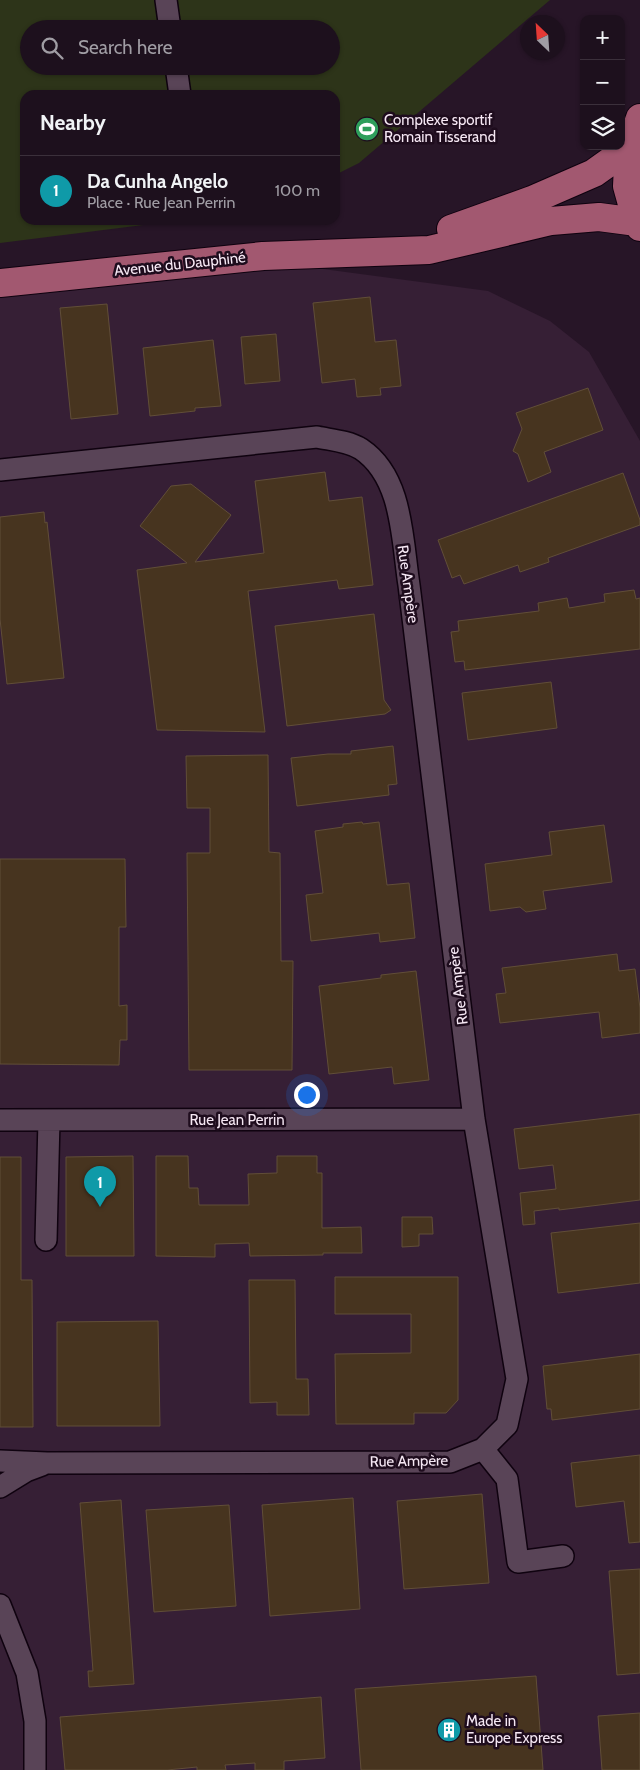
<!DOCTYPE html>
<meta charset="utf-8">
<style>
:root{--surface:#1d101d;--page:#251926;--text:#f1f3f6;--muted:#a09da4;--line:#3b303b;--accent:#2ad5ac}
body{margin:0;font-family:Cabin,sans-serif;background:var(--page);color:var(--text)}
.controls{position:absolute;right:15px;top:15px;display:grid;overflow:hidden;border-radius:10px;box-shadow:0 1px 4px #0004}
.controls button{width:45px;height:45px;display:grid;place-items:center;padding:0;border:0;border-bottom:1px solid var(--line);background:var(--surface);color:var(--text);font:25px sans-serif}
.compass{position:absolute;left:520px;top:15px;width:45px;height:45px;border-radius:50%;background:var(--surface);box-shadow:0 1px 4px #0004;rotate:335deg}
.you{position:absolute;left:306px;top:1094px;width:18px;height:18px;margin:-12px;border:4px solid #fff;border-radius:50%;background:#1a73e8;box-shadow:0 0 0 8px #1a73e833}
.badge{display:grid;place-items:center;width:32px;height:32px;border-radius:50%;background:var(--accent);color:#fff;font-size:16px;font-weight:700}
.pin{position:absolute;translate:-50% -41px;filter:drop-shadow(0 1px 2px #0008)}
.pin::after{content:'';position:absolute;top:26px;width:18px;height:15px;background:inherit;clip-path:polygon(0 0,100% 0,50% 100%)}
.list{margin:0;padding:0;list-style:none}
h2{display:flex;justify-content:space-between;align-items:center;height:65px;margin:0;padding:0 20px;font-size:21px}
h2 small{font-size:16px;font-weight:400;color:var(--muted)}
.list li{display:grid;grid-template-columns:32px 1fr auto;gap:15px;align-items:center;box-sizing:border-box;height:70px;padding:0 20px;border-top:1px solid var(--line)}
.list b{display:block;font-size:19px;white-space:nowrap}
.list p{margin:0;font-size:16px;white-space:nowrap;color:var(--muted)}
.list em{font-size:16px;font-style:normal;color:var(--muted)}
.icon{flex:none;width:28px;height:28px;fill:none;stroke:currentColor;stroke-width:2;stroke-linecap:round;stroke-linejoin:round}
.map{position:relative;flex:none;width:640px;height:1770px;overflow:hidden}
.search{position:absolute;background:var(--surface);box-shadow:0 1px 4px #0004;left:20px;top:20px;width:320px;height:55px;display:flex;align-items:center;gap:12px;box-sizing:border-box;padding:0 18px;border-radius:28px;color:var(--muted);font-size:19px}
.panel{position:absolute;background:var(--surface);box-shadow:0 1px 4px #0004;left:20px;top:90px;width:320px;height:135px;border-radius:15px}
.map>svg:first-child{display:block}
</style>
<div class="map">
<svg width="640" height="1770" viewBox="0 0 640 1770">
<rect width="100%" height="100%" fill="#271527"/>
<path fill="#361f35" d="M215,269h108l165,22 62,30 39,31 51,89v1329h-640v-1476z"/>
<path fill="#2d3419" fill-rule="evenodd" d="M0,0h550l-191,163 -24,12v-80h-310v125h158l-183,23zM29,29h302v37h-302z"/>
<path fill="#47341f" stroke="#614e38" d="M370,297l5,45 21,-2 5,46 -21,2 1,7 -24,2 -2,-18 -33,4 -9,-80z
M107,304l11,110 -47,5 -11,-111z
M276,334l4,47 -35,3 -4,-47z
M213,340l8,66 -26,2v3l-45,5 -7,-68z
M588,388l15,42 -59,22 7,20 -23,10 -10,-28 -5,-3 9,-22 -6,-16z
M325,472l4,29 33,-4 11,88 -34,4 -2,-9 -89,11 17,141 -108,-2 -20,-160 50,-7 -47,-37 31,-40 20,-2 40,31 -36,47 69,-9 -9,-72z
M623,473l17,47v5l-92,33 1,4 -29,10 -2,-7 -54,19 -4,-9 -8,3 -14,-38z
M44,512l1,11 2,-1 17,156 -57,6 -7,-65v-102z
M634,590l2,9 4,-1v51l-175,21 -1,-9 -9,1 -4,-30 8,-1 -1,-10 81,-10 -1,-8 29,-5 2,10 36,-6 -1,-8z
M374,614l10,86 7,10 -6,4 -98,12 -12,-100z
M551,682l6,46 -89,12 -6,-47z
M393,746l4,38 -9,1 1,10 -92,11 -6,-48 37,-4h23v-3z
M268,755l1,97 11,1 1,108h12l-1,109h-103l-2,-217h23v-45h-23l-1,-52z
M362,822l1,2 16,-2 8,63 22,-2 6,55 -35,4 -1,-9 -68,8 -5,-46 17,-2 -8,-62 28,-4v-3z
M604,825l8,57 -69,9 3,18 -20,3 -6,-5 -30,4 -5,-47 67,-9 -3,-23z
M0,859h125l1,68h-7v79l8,-1v35h-7l-1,25 -119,-1z
M617,954l2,17 16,-2 5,39v25l-38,5 -3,-26 -99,11 -4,-29 10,-1 -4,-25z
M416,971l13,109 -35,4 -2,-17 -63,7 -10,-88 62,-8v-3z
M640,1114v86l-81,10v-2l-25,3 1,13 -12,1 -3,-32 36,-4 -3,-24 -34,4 -5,-40z
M133,1156l1,100h-68v-99z
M156,1156h32l1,32h9l1,17h50l-1,-31 29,-1v-17h40v17h5v55l39,-1 1,26h-39v2l-73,1 -1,-13 -34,1v13l-59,-1z
M0,1157h21v123h11l1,147h-33z
M402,1217h30l1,17h-14v12l-17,1z
M640,1223v60l-82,10 -7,-60z
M335,1277h123v123l-12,13h-32v11h-78l-1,-70 76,-1v-39h-76z
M249,1280h46l1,99h12l1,36h-32v-13l-27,1z
M158,1321l2,105h-103v-104z
M640,1354v55l-88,11 -1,-11h-4l-4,-43z
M640,1455v87l-11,1 -5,-42 -48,6 -5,-44z
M482,1494l7,89 -85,6 -7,-88z
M353,1498l7,111 -90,7 -8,-111z
M121,1500l13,184 -45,3 -1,-16h5l-13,-168z
M229,1505l7,101 -82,6 -8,-102z
M640,1569v104l-23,2 -8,-104z
M536,1676l7,94h-182l-6,-81z
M321,1697l4,61 -41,3v9h-29v-7l-30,2 1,5h-29v-3l-30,3h-102l-5,-53z
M640,1713v57h-38l-4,-54z"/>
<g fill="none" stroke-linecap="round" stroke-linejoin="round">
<g stroke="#0f020f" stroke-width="24">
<path id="minor" d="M166,0l4,29
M176,66l4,29
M0,470l317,-33c14,3 31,4 44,12 42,28 41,91 48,136l65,534 43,260 -10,46 -24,24 -33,13 -403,1 -47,-2
M0,1120l474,-1
M46,1240l3,-120
M483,1449l24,30 11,83 45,-6
M0,1487l26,-16 16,-6
M0,1605l27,68 8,48v49"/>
</g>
<g stroke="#0f020f" stroke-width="30">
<path id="major" d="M640,118l-11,30 -2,38 10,36 3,5
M451,229l81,-29 62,-27 35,-25
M0,283l263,-27 166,-6 122,-29 48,-4 38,5"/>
</g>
<use href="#minor" stroke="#594457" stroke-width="21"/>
<use href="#major" stroke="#a25870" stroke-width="28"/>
</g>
<defs>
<g id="stadium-disc" transform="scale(1.25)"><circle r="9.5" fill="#2e9e5b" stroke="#1e0c1d"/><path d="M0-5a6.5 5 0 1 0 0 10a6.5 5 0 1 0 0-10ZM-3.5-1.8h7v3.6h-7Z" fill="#fff"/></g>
<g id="building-disc" transform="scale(1.25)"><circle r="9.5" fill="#0f9aa8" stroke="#1e0c1d"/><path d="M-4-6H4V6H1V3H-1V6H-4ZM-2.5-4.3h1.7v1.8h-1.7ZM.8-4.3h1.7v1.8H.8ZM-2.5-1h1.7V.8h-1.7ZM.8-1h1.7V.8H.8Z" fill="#fff"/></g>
</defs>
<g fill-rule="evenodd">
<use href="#stadium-disc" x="367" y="129"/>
<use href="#building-disc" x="449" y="1730"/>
</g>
<g text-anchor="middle" stroke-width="5" stroke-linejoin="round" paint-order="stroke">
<g font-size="15" fill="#f6e8f4" stroke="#1e0c1d" text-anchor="start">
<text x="384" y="125">Complexe sportif<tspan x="384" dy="17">Romain Tisserand</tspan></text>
<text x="466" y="1726">Made in<tspan x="466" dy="17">Europe Express</tspan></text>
</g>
<g font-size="15" fill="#f6e8f4" stroke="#1e0c1d">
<text transform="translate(180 264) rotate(-6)" y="5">Avenue du Dauphiné</text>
<text transform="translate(408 584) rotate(82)" y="5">Rue Ampère</text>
<text transform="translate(458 986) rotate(-97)" y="5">Rue Ampère</text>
<text x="237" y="1125">Rue Jean Perrin</text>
<text transform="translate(409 1461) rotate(-1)" y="5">Rue Ampère</text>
</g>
</g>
</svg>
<div class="controls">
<button>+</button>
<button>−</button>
<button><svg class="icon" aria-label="layers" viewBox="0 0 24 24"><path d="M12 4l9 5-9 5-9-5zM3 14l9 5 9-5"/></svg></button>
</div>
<svg class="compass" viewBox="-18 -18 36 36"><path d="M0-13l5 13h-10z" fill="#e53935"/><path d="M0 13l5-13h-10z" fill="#a09da4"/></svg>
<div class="you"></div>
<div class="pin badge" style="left:100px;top:1207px;background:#0f9aa8">1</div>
<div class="search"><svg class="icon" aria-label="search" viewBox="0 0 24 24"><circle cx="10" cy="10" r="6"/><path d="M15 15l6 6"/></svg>Search here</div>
<section class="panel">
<h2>Nearby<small></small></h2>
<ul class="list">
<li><span class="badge" style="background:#0f9aa8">1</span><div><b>Da Cunha Angelo</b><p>Place · Rue Jean Perrin</p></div><em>100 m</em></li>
</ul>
</section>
</div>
